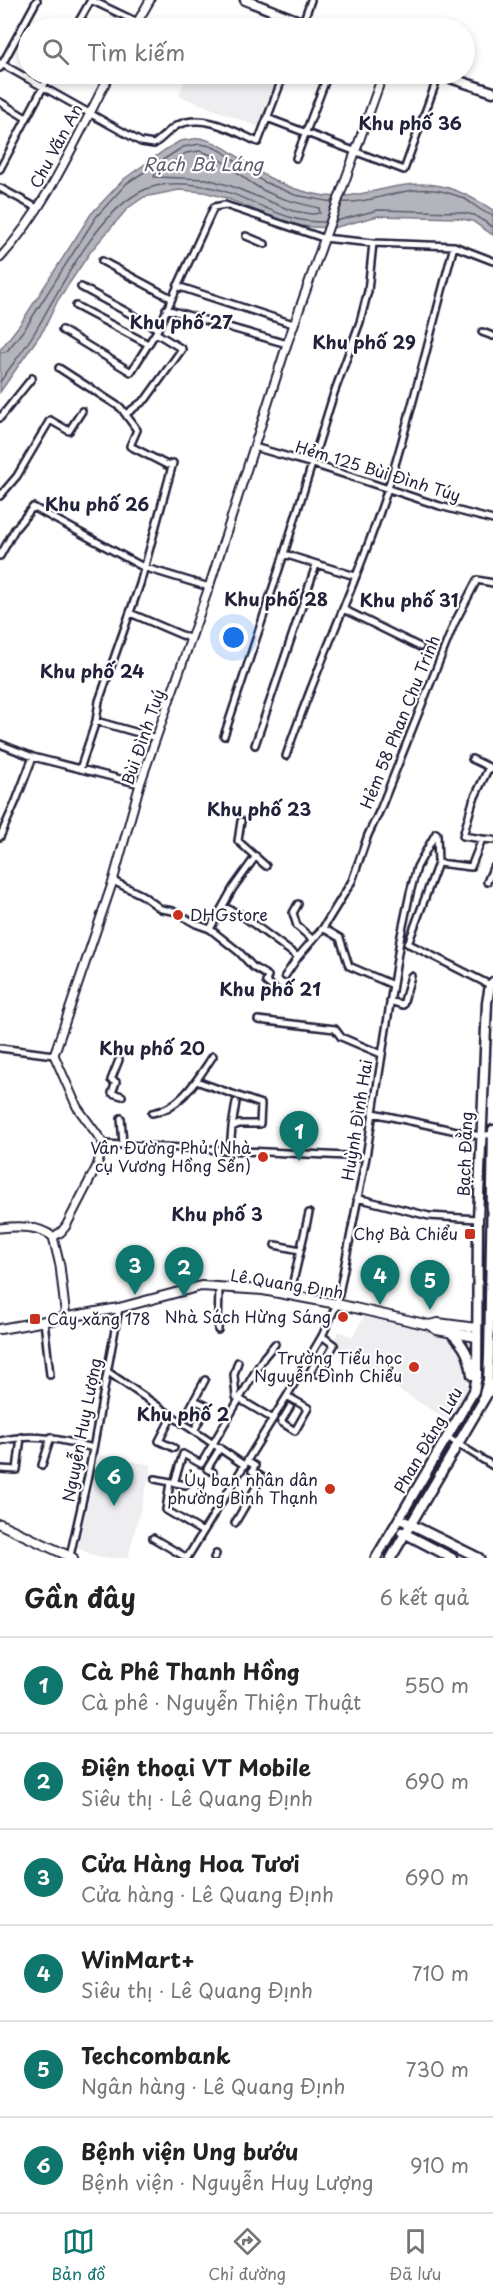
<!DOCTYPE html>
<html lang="vi">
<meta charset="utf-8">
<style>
:root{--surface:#fff;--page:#f2f2f2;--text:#222;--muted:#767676;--line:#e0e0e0;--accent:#0f766e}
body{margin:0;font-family:"Playpen Sans",sans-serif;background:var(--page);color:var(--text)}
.you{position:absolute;left:234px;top:638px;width:21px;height:21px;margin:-15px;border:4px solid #fff;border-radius:50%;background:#1a73e8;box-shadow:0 0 0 9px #1a73e833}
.badge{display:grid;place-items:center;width:39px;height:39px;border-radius:50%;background:var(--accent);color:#fff;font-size:20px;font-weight:700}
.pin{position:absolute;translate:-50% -50px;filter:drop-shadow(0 2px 3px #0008)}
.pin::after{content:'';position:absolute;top:32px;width:21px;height:18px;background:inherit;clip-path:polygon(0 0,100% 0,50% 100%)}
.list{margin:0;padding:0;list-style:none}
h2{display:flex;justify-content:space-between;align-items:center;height:78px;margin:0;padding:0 24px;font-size:26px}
h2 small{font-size:20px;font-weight:400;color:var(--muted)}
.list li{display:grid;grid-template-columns:39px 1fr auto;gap:18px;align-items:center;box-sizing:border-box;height:96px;padding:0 24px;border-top:2px solid var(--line)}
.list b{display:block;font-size:22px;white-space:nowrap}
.list p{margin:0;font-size:20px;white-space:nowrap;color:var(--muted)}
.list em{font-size:20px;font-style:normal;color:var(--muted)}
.icon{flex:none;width:33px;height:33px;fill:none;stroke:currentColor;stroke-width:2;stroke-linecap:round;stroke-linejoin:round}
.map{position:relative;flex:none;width:493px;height:1558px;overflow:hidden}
.search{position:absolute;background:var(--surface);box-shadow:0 3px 9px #0003;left:18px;right:18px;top:18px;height:66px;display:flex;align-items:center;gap:15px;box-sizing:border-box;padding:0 21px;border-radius:33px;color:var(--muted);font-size:22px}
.sheet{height:654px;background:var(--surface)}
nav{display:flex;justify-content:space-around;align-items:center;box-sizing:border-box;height:84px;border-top:2px solid var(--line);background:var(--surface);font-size:16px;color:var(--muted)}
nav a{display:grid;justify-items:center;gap:3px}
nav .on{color:var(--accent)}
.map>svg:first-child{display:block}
</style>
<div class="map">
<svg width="493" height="1558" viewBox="0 0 493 1558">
<rect width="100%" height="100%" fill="#fff"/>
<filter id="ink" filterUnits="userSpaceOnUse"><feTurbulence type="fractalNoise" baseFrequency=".0167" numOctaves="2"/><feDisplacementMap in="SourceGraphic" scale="12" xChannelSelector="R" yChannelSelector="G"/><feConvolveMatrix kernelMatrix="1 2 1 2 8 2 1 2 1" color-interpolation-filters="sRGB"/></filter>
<g filter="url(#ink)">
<path fill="#eeeef1" d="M187,74h92l-20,53 -80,-31z
M365,1315l75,19 13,8 9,9 6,38 -19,32 -80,-50 -32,-23 -3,-8 5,-9 13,6z
M99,1455l53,10 -24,93h-29l-21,-10z"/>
<path fill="#b4b4bc" stroke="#7a7a88" stroke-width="1.5" d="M201,138c26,7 41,23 63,37 18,10 40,18 61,21 21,2 39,-3 59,-7 47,-11 69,-4 109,21v25l-21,-14 -15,-3 -79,-2 -45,12 -23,-1 -21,-3 -63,-26 -22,-6 -25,-2 -35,7 -16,11 -37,43 -33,49 -14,29 -44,63v-42l21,-27 70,-109 33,-35 41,-29 15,-9z"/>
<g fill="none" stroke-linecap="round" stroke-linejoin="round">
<path stroke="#5c5c6f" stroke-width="1.5" d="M200,151c22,6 37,23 56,35 19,12 41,17 63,22l1,5 -8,1 -19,-3 -62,-25 -24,-7 -53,-2 1,-3 31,-21z
M342,202c31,2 60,-16 92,-12 10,1 22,5 31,9 9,5 18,15 28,16
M336,221l42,-11 79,2 17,3 19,12
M0,353l7,-2 19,-24 70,-110 31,-34 56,-36 17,-3 10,2 12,5 40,30 33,14 37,7
M0,382c13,-19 28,-37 39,-57 23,-41 59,-111 101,-133 18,-10 44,-9 63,-6 30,4 57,22 86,31 12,4 24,5 36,5"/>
<g stroke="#22223b" stroke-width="10">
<path id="minor" d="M91,0l46,22
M75,28l16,-28
M301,28l10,-28
M0,63l141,79 13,2c7,-5 15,-14 22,-18 27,-14 58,5 82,16l26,-68
M0,68l37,-68
M0,102l26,16
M267,118l137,52 35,-96
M296,158l32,-84
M0,169l50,-95
M0,188l37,20
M246,236l19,8
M102,261l69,37
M177,286l116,38
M81,287l77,42
M76,306l72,38
M166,309l121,35
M62,330l69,42 27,-43 56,-122 11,-2 98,33 50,5 81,3 39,15
M482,332l11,4
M59,368l62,40 16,22 -7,16 37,19 6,-2 -33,121 -41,117 -3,20 -16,48
M126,414l20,-15 36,-50 -26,-16
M0,418l32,-40
M254,447l59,17 127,42 53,14
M0,496l17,-20 33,-56 19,11 13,-20
M0,556l15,-27 18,-22 110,60 66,20
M355,576l-71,-22 50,-161 26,-71 8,-31 5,-48
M343,609l77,38
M130,613l61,26
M96,721l60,17
M224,736l60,-182
M0,744l33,13 107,27
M255,745l61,-180
M286,756c31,-91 73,-177 102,-268 25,-80 44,-162 66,-242
M472,759l21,10
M241,821l-3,20 28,25
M0,837l16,-36 17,-44
M482,839l11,1
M438,863l33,4 11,-28 -19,-3 10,-35 16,-34
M113,881l29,14 19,14 12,2 23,13 14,5 29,23 14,15 15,9 -2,6 10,8
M487,882l6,-14
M298,904l-5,9 4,13 16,14
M224,907l16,7 58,43 25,-29 17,10 9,28 44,19
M323,928l29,-47 16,-46 12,-25 74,-186 23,-44 16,3
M210,929l23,-41 23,-32
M407,943l85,43
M408,944l30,-81 -1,-29
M285,976l13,-19
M390,1001l13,4 8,-29
M258,1020l77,9 6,8 40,17
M0,1048l54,7
M119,1060l-8,20 5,2 -4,11 10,3
M196,1081l65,23 -1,20h-21l-7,3 -2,23
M152,1113c29,-4 46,-35 61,-57
M373,1113l107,23 13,-2
M121,1118l2,26
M232,1127l4,-25
M104,1144l262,13
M357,1198l72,18 49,3
M275,1245l25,5
M290,1295l19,-82
M44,1321l6,54
M218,1330l1,-43
M238,1362l-4,13 2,22 37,22
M108,1372l136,93
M318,1374l16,-29 -12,-9
M287,1396l21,12 -13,23 -14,-9 9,-15
M194,1400l13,6 -13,25
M172,1416l-13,25 15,7
M182,1423l23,-43
M447,1437l46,29
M0,1441c33,-8 61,-2 93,7
M42,1465l9,-28
M0,1469l17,1 4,-33
M213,1472l-6,-3 13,-21
M155,1479l31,6
M170,1482l-4,28 37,22
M174,1483l9,-29 18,10 63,-107 11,-13
M235,1523l27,-46 -10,-6 3,-5 -8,-5
M153,1538l34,20
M70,1556l18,-80 31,-168
M187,1558l100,-162 35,-60 15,-32 29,-147 34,-217 10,-47 7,-26 19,-34
M214,1558l2,-4"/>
</g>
<g stroke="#22223b" stroke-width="11">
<path id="tertiary" d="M134,28l16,-28
M0,258c47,-51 78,-123 110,-184
M0,1228c17,-2 39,-3 53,9l7,29 6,52
M53,1237l8,-5 5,-6 31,-60 7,-22 -27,-37 -23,-52 59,-174 27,-97 69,-197 78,-243 96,-270"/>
</g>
<g stroke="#22223b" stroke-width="12">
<path id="secondary" d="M429,1325l9,-2 38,5
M0,1329l119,-21 82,-22 62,4 74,14 92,21 8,5 39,7
M0,1524l73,34"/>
</g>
<g stroke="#22223b" stroke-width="13">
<path id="primary" d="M245,0l72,28
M438,74l55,18
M452,1334c13,12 18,23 20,41
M483,1398l5,-18 1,-23 4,-227
M400,1519l79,39
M402,1532l50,26
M376,1558l98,-167 3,-15 1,-157 9,-216 3,-18 3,-3
M391,1558l102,-174"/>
</g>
<use href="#minor" stroke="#fff" stroke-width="5"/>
<use href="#tertiary" stroke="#fff" stroke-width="7"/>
<use href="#secondary" stroke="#fff" stroke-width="8"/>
<use href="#primary" stroke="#fff" stroke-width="8"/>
</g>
</g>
<g fill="#c8321e" stroke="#fff" stroke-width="2">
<circle cx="178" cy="915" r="6"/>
<circle cx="263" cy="1157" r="6"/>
<rect x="464" y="1228" width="12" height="12" rx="3"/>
<circle cx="343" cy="1317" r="6"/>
<rect x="29" y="1313" width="12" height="12" rx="3"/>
<circle cx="414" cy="1367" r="6"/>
<circle cx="330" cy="1489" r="6"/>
</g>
<g text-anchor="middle" stroke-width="4.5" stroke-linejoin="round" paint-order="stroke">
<g font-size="16" fill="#22223b" stroke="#fff">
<text transform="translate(56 146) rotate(-62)" y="6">Chu Văn An</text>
<text transform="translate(378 471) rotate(17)" y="6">Hẻm 125 Bùi Đình Túy</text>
<text transform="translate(400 722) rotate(-68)" y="6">Hẻm 58 Phan Chu Trinh</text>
<text transform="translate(143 737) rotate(-71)" y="6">Bùi Đình Tuý</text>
<text transform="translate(357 1120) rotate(-81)" y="6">Huỳnh Đình Hai</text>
<text transform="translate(465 1154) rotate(-88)" y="6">Bạch Đằng</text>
<text transform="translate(287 1284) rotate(9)" y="6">Lê Quang Định</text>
<text transform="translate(82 1430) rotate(-79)" y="6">Nguyễn Huy Lượng</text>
<text transform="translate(428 1440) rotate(-60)" y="6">Phan Đăng Lưu</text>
</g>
<g font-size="16" fill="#22223b" stroke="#fff" text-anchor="end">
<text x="190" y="921" text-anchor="start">DHGstore</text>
<text x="251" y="1154">Vân Đường Phủ (Nhà<tspan x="251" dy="18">cụ Vương Hồng Sển)</tspan></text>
<text x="458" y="1240">Chợ Bà Chiểu</text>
<text x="331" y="1323">Nhà Sách Hừng Sáng</text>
<text x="47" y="1325" text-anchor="start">Cây xăng 178</text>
<text x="402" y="1364">Trường Tiểu học<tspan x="402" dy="18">Nguyễn Đình Chiểu</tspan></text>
<text x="318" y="1486">Ủy ban nhân dân<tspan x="318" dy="18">phường Bình Thạnh</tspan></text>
</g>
<g font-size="18" font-weight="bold" fill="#22223b" stroke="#fff">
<text x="410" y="130">Khu phố 36</text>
<text x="181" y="329">Khu phố 27</text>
<text x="364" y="349">Khu phố 29</text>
<text x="97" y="511">Khu phố 26</text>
<text x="276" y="606">Khu phố 28</text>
<text x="409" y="607">Khu phố 31</text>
<text x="92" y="678">Khu phố 24</text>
<text x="259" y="816">Khu phố 23</text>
<text x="270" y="996">Khu phố 21</text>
<text x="152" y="1055">Khu phố 20</text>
<text x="217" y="1221">Khu phố 3</text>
<text x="183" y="1421">Khu phố 2</text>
</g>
<g font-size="18" font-style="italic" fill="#5c5c6f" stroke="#fff">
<text x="203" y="171">Rạch Bà Láng</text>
</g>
</g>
</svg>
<div class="you"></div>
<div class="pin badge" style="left:299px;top:1161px">1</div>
<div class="pin badge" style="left:184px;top:1297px">2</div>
<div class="pin badge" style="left:135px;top:1295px">3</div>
<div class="pin badge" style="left:380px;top:1305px">4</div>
<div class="pin badge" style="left:430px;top:1310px">5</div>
<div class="pin badge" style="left:114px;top:1506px">6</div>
<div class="search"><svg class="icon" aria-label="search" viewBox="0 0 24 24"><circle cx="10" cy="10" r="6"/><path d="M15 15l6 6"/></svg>Tìm kiếm</div>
</div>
<section class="sheet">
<h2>Gần đây<small>6 kết quả</small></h2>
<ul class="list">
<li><span class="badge">1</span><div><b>Cà Phê Thanh Hồng</b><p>Cà phê · Nguyễn Thiện Thuật</p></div><em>550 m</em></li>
<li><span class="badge">2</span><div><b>Điện thoại VT Mobile</b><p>Siêu thị · Lê Quang Định</p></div><em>690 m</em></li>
<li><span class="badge">3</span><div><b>Cửa Hàng Hoa Tươi</b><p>Cửa hàng · Lê Quang Định</p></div><em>690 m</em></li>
<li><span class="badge">4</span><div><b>WinMart+</b><p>Siêu thị · Lê Quang Định</p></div><em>710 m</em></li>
<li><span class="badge">5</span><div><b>Techcombank</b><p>Ngân hàng · Lê Quang Định</p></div><em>730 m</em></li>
<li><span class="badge">6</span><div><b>Bệnh viện Ung bướu</b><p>Bệnh viện · Nguyễn Huy Lượng</p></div><em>910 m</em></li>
</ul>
</section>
<nav>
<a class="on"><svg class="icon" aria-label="map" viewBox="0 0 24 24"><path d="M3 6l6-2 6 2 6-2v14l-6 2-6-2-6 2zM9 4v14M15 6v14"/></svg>Bản đồ</a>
<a><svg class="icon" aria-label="directions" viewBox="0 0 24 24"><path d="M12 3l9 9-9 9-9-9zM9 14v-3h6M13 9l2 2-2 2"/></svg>Chỉ đường</a>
<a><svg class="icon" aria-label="saved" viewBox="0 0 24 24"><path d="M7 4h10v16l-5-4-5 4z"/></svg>Đã lưu</a>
</nav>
